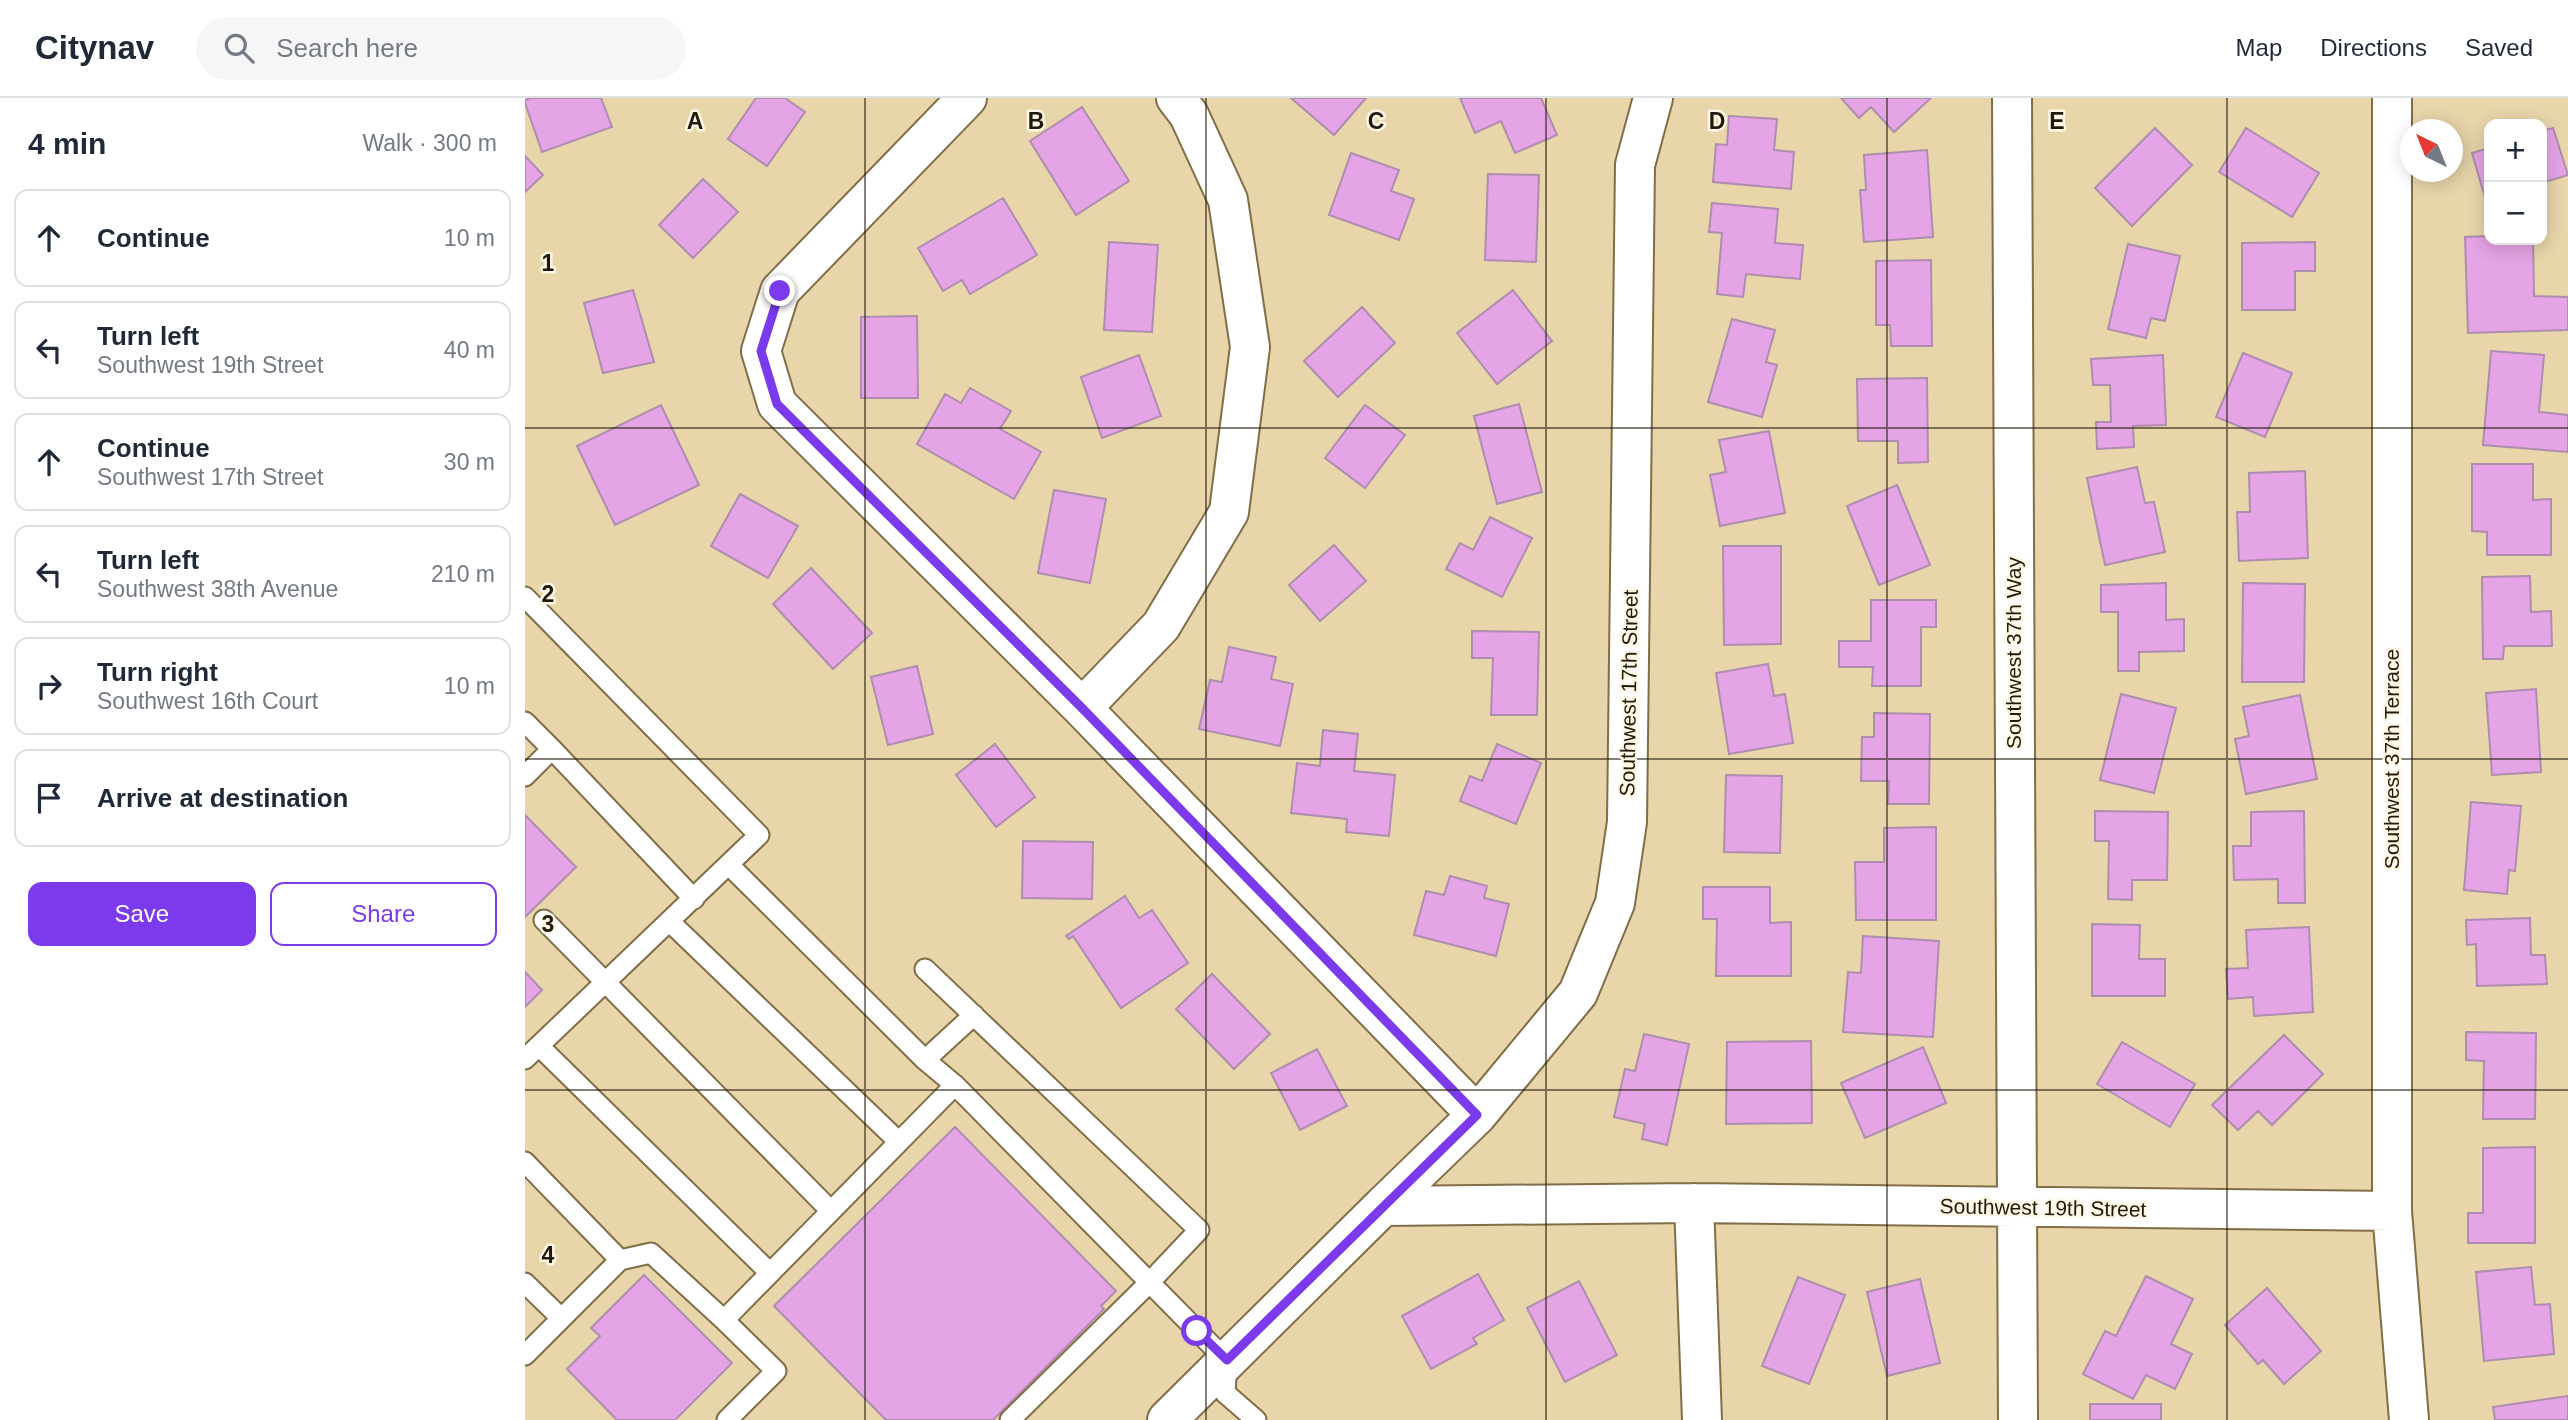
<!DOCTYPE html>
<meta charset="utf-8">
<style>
:root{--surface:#fff;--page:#f6f6f7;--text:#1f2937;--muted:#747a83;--line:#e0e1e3;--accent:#7c3aed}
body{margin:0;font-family:Arial,sans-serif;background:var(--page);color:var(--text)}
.controls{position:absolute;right:21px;top:21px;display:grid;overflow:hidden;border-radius:14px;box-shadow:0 4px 18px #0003}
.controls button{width:63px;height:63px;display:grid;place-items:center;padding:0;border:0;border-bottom:2px solid var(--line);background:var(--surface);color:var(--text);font:35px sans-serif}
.compass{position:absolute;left:1875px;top:21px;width:63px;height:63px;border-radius:50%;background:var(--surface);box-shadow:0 4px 18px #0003;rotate:317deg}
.stop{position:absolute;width:21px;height:21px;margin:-16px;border:5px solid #7c3aed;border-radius:50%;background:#fff}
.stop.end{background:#7c3aed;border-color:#fff;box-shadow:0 2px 7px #0008}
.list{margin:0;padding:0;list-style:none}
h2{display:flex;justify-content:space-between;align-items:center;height:91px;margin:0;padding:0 28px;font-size:30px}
h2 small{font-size:23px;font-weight:400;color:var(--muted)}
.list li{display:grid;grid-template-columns:46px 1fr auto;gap:21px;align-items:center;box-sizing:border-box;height:98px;margin:0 14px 14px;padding:0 14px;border:2px solid var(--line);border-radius:14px}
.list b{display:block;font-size:26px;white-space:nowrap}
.list p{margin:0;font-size:23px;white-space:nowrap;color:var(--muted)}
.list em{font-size:23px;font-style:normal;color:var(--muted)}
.actions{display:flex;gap:14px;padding:21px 28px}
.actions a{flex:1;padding:16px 0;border:2px solid var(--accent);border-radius:14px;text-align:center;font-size:24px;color:var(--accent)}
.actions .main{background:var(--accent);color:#fff}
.icon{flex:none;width:38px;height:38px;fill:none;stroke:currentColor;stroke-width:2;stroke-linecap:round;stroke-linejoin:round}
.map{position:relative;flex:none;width:2043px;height:1322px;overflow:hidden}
header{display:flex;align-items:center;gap:42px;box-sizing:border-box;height:98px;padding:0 35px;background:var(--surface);border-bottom:2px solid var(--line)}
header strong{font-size:33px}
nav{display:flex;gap:38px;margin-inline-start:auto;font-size:24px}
.search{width:490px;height:63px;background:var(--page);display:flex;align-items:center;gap:18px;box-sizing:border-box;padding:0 24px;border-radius:38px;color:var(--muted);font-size:26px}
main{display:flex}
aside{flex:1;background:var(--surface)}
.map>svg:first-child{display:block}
</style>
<header>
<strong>Citynav</strong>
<div class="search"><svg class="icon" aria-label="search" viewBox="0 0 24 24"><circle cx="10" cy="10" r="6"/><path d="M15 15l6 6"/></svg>Search here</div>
<nav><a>Map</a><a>Directions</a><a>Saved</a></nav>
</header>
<main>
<aside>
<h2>4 min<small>Walk · 300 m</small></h2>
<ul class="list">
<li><svg class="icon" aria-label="ahead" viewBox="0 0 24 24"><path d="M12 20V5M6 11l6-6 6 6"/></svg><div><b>Continue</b></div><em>10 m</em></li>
<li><svg class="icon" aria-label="left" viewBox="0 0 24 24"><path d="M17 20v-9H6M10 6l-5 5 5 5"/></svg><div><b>Turn left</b><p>Southwest 19th Street</p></div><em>40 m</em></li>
<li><svg class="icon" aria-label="ahead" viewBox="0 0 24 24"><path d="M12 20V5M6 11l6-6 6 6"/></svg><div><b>Continue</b><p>Southwest 17th Street</p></div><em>30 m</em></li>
<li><svg class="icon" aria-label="left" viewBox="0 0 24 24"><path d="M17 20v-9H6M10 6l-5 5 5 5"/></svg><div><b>Turn left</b><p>Southwest 38th Avenue</p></div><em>210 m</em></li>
<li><svg class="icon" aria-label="right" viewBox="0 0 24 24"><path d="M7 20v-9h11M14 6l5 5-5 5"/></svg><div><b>Turn right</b><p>Southwest 16th Court</p></div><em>10 m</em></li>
<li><svg class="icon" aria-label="arrive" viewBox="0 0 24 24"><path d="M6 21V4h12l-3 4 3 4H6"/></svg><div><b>Arrive at destination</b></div></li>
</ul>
<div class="actions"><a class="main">Save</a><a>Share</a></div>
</aside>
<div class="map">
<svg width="2043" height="1322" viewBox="0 0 2043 1322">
<rect width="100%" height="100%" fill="#e8d5aa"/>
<path fill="#e5a4e5" stroke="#ae8dae" stroke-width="2" d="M6,0h70l11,29 -70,25 -17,-49v-3z
M231,0h29l20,14 -38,54 -39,-27z
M766,0h75l-32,37z
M935,0h81l16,37 -42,18 -14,-32 -26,12z
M1316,0h90l-37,34 -23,-25 -12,11z
M557,9l47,74 -53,34 -46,-74z
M1204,18l48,3 -3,31 20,2 -3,37 -78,-7 3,-38 11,1z
M1630,30l37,37 -60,61 -37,-38z
M1721,30l73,45 -27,44 -73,-45z
M2028,30l15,47 -26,8v-52z
M1964,50v52l-3,1 -14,-48z
M1402,52l6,87 -69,5 -4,-52h6l-2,-35z
M826,55l48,17 -8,21 23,8 -15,41 -70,-25z
M0,58l18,19 -18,17z
M963,76l51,1 -3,87 -51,-2z
M178,81l35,33 -45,46 -34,-33z
M478,100l34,57 -67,39 -8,-14 -19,11 -25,-43z
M1187,105l66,6 -3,34 28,2 -3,34 -54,-5 -3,23 -26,-3 5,-61 -13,-1z
M1964,138v4h44l1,56 34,1v33l-100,3 -3,-96z
M584,144l49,3 -6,87 -48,-2z
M1790,144v29h-20v39h-53v-67z
M1603,146l52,12 -15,65 -14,-3 -5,20 -38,-9z
M1406,162l1,86h-41l-1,-21h-14v-64z
M108,192l21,72 -51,11 -19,-70z
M988,192l39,51 -55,43 -40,-51z
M837,209l33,36 -57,54 -34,-36z
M392,218l1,82h-57v-81z
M1207,221l43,11 -9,32 11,3 -15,52 -54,-15z
M1966,253l53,4 -5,57 29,3v37l-85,-7z
M1718,255l49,20 -27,64 -49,-20z
M614,257l22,61 -59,22 -21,-61z
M1638,257l3,70 -33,1 1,21 -37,2 -1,-27h15l-1,-37h-17l-2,-26z
M1402,280l1,84 -30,1v-22h-40l-1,-62z
M445,290l41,23 -11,18 41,23 -27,47 -97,-55 28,-50 16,9z
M994,306l23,88 -45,12 -23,-88z
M136,307l38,80 -84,40 -38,-79z
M840,307l40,30 -40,53 -40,-30z
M1244,333l16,82 -65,13 -10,-51 16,-3 -7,-32z
M1947,366h61v36l18,-1v56h-64v-23l-15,-1z
M1612,369l8,36 9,-1 11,50 -60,13 -18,-87z
M1780,373l3,87 -69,3 -2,-49h13l-1,-39z
M1372,387l33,80 -51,20 -32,-79z
M529,392l52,9 -16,84 -52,-10z
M215,396l58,32 -30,52 -57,-32z
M965,419l42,21 -30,59 -56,-28 14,-26 13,7z
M809,447l32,36 -46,40 -31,-36z
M1198,448h58v98l-57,1z
M286,470l61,65 -39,36 -60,-65z
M2005,478l1,36 20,-1 1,35h-48l-1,13h-20l-1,-82z
M1641,485v37l18,-1v32l-45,1v19h-21v-59h-17v-27z
M1718,485l62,1 -1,98h-62z
M1346,502h65v27h-15v59h-49l1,-19h-34v-26h32z
M947,533l67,1 -2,83h-46l2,-57h-21z
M704,549l47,10 -5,22 22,5 -13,62 -81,-17 11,-49 12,2z
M1243,566l6,32 11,-2 8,49 -64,11 -13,-81z
M392,568l16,68 -45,11 -17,-68z
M2011,591l5,83 -49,3 -6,-82z
M1596,596l55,14 -22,85 -54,-13z
M1775,597l17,84 -71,15 -11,-55 14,-3 -6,-29z
M1349,615l56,1 -1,90h-41l1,-23h-28l1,-44h12z
M798,632l35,4 -4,37 41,4 -6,61 -43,-4 1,-13 -56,-6 6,-50 23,3z
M470,646l40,53 -39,30 -40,-52z
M972,646l44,19 -25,61 -56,-23 10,-25 12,5z
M1201,677l56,1 -2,77 -56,-1z
M1946,704l50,4 -6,65 -6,-1 -2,24 -43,-4z
M1570,713l73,1 -1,68h-35v20l-24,-1 1,-58h-14z
M1779,713l1,92h-27v-24l-44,1 -1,-34h18v-34z
M0,717l51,52 -51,50z
M1411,729v93h-80l-1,-58h29v-34z
M498,743l70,1 -1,57 -70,-1z
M925,778l37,10 -3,12 25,6 -13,52 -82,-21 12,-44 18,4z
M1178,789h67v36l21,-1v54h-75l1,-57h-14z
M600,798l14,22 13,-8 36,53 -67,45 -48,-72 -4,3 -3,-3z
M2005,820l1,37h14l2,29 -70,2 -1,-42 -9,1 -1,-25z
M1567,826l48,1 -1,34h26v37h-73z
M1784,829l4,85 -59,4 -1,-19 -25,2 -2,-30 22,-1 -2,-38z
M1338,838l76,5 -6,96 -90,-5 5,-60 13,1z
M0,874l17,18 -17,17z
M687,876l58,60 -36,35 -58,-60z
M1941,934l70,1 -1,86h-52l1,-58 -18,-1z
M1119,936l45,10 -22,101 -25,-6 3,-15 -31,-7 11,-48 10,2z
M1759,937l39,39 -51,51 -14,-14 -20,19 -26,-25z
M1286,943l1,82 -86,1 1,-82z
M1597,944l73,42 -25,43 -73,-43z
M1398,949l23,56 -81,35 -24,-55z
M792,951l30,57 -47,24 -29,-57z
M430,1029l161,164 -15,15 3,3 -111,111h-107l-112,-114z
M2010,1049v96h-67v-30h15v-65z
M2006,1169l4,38 15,-1 4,50 -70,7 -8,-89z
M953,1176l26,46 -31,18 4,6 -46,25 -29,-53z
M119,1177l88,88 -57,57h-58l-50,-51 33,-33 -9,-8z
M1621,1178l47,23 -22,45 21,10 -17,35 -29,-14 -13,24 -50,-25 22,-43 11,5z
M1273,1179l47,18 -36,89 -47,-18z
M1395,1181l20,84 -53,13 -20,-84z
M1054,1183l38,74 -52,27 -38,-74z
M1742,1190l54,63 -37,33 -21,-24 -5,4 -33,-39z
M2043,1298v24h-73l-2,-13z
M1565,1306h71v16h-71z"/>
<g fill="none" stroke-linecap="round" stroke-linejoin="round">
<g stroke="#806e47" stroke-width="23">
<path id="service" d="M0,499l234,238 -234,224
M0,624l27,27 -27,27
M27,651l142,150
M204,767l196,195 30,25 272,276 -2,32 31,27
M19,822l286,290
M145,824l229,220
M400,871l274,261 -50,53 -139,137
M14,948l231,227
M400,962l49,-45
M0,1064l95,98
M0,1185l36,35
M0,1257l95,-95 31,-7 73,67
M202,1322l49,-49 -52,-51 231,-235"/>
</g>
<g stroke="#806e47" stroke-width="42">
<path id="minor" d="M442,0l-187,193 -19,60 16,53 305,304 395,407
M1487,0l6,1322
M1867,0v1113l17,209
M557,610l79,-82 68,-114 21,-165 -22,-147 -39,-85 -13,-17
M1169,1105l8,217
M858,1108l94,-91 101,-122 37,-90 12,-81 8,-657 18,-67
M642,1322l216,-214 311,-3 698,8"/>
</g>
<use href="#service" stroke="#fff" stroke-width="19"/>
<use href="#minor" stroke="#fff" stroke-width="38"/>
</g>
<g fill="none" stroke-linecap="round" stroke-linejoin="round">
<path stroke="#7c3aed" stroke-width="9" d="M255,193l-19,60 16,53 305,304 395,407 -250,245 -30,-29"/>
</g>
<path fill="none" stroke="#211a0a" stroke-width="2" stroke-opacity="0.55" d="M340,0v1322M681,0v1322M1021,0v1322M1362,0v1322M1702,0v1322M0,330h2043M0,661h2043M0,992h2043"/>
<g text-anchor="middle" stroke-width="5" stroke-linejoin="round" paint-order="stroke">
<g font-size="21" fill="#211a0a" stroke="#fff7e6">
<text transform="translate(1489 555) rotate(-90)" y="7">Southwest 37th Way</text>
<text transform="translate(1104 595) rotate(-89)" y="7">Southwest 17th Street</text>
<text transform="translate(1867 661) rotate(-90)" y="7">Southwest 37th Terrace</text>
<text transform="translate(1518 1110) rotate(1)" y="7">Southwest 19th Street</text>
</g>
</g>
<g font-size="23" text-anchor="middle" font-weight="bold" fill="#211a0a" stroke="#fff7e6" stroke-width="5" stroke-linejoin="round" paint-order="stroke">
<text x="170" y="31">A</text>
<text x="511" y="31">B</text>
<text x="851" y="31">C</text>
<text x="1192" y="31">D</text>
<text x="1532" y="31">E</text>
<text x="23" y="173">1</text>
<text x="23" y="504">2</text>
<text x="23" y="834">3</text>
<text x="23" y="1165">4</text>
</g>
</svg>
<div class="controls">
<button>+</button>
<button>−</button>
</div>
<svg class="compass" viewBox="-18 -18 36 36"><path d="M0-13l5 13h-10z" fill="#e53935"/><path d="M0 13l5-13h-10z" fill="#747a83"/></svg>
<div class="stop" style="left:672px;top:1233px"></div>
<div class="stop end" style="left:255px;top:193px"></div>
</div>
</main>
